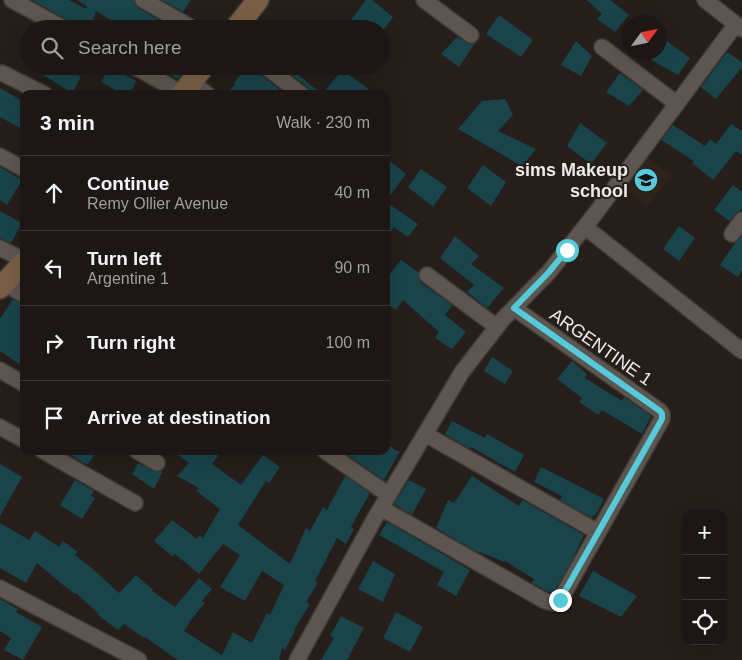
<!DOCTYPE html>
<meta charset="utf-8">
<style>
:root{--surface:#1c1614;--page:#292322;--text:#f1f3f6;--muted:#a09fa0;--line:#3a3534}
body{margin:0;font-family:Arial,sans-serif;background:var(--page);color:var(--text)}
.controls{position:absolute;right:15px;bottom:15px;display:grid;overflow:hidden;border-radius:10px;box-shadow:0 5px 20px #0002}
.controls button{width:45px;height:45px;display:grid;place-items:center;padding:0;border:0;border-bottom:1px solid var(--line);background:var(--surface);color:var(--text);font:25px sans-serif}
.compass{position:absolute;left:622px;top:15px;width:45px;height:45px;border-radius:50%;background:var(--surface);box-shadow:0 5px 20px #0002;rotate:57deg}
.stop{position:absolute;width:15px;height:15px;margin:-11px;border:4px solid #53cbdb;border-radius:50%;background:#fff}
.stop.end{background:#53cbdb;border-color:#fff;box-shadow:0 1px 5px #0008}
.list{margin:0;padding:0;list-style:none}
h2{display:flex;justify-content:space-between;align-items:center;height:65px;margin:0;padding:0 20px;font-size:21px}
h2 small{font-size:16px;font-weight:400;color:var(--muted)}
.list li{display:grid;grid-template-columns:32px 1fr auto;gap:15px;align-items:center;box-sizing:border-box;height:75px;padding:0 20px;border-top:1px solid var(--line)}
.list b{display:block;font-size:19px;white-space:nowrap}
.list p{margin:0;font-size:16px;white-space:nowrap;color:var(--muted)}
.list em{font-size:16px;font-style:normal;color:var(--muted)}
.icon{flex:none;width:28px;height:28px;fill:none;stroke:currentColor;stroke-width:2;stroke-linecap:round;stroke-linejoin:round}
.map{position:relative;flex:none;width:742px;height:660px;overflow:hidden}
.search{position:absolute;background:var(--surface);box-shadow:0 5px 20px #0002;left:20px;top:20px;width:370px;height:55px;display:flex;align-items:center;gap:12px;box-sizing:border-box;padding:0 18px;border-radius:28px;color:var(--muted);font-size:19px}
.panel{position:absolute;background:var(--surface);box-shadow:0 5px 20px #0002;left:20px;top:90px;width:370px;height:365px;border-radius:10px}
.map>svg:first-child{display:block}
</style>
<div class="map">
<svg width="742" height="660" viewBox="0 0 742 660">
<rect width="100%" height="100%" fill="#251e1a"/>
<path fill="#2e2219" d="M645,155l26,20 -23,31 -27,-20z"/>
<path fill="#19444a" d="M32,0h37l17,9 1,-3 -10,-6h57l1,4 3,4 28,16 -2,5h-38l-30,-18 -6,18h-10l-7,-4 -3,-4z
M162,0h29l-8,12z
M366,0h6l21,17 -9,12h-40z
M587,0h23l19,15 -14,17 -18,-13 5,-5z
M499,15l34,25 -12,17 -35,-23z
M660,36l30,22 -12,17 -23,-13 -13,-10h18z
M457,37l12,7 6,-1 -16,24 -18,-13z
M576,41l16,15 -11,20 -20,-11z
M727,52l15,10v5l-26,32 -15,-12z
M29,66h36l16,11 -9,16z
M110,66l26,15 -6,13h-7l-22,-12z
M157,66h31l-10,13z
M247,66h9l1,4 2,3 26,21h-58l8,-10 -1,-1z
M281,66h6l35,28h-12l-1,-4 -2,-3z
M342,70l17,12 16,12h-53z
M620,73l23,17 -14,16 -23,-14z
M0,88l24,14v18l-4,8 -20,-11z
M505,99l8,16 -15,16 38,18 -14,17 -64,-37 24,-28z
M580,123l27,20 -16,21 -24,-18z
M731,124l11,7v24l-6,-4 -23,29 -21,-17 2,-2 -33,-21 12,-15 32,21 5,-7 6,5z
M386,158l20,16 -20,27z
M483,165l23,17 -15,24 -24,-18z
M0,167l22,13 -15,25 -7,-5z
M421,169l26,18 -14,20 -25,-20z
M733,185l9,7v17l-7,5 -5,7 -16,-11z
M386,202l32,22 -10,13 -14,-10 -8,10z
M0,211l22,12 -11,20 -11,-5z
M679,226l16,12 -16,23 -16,-12z
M455,236l24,20 -8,8 33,24 -17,20 -20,-16 7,-7 -34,-27z
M742,236v34l-4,7 -18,-12 15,-22z
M401,260l17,12v6l3,5 31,22 -7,10 21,17 -14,17 -17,-11 4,-6 -36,-32 -7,10 -10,-7v-24z
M13,299l11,5v63l-24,-16v-32z
M492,357l21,14 -8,13 -21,-13z
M572,361l15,13 -2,4 37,23 2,-4 27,19 -9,18 -40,-24 -4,5 -19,-13 3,-4 -25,-19z
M452,421l33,17 2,-4 37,21 -9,17 -44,-25 -1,2 -25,-15z
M386,443l11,8h3l-16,29 -42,-29h44z
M75,451h23l-11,14 -15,-9z
M172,451h41l5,5 -6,8 29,21 22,-30 17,12 -11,16 -3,-2 -28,44 52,39 16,-36 4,3 13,-24 4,3 18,-34 25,17 -19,34 3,2 -8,15 -9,-6 -22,43 3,2 -12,19 4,2 -16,26 1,1 -10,19 -3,-2 -3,12h-101l-33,-23 -1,1 -20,-14 -6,6 -20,-15 1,-1 -23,-21 -1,1 -13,-10 -25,-21 -11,20 -26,-15v-45l29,17 6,-9 24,16 4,-6 15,11 -3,3 19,15 25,23 17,-18 17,15 -1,1 23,16 24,-29 13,11 -10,12 3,2 -16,19h1l-6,9 38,24 11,-23 19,11 15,-30 3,2 14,-30 -22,-14 -17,30 -25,-14 20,-32 -17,-11 -24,30 -24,-20 -2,3 -19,-16 18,-21 25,19 2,-4 4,3 17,-29 -24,-18 3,-3 -22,-12 12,-13z
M138,463l15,8 4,1 6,-1 -9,18 -22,-15z
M0,464l22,13 -22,39z
M541,467l63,32 -9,17 -1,-1 -2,3 -32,-18 2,-4 -28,-14z
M472,476l47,30 3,-6 62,35 -15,31 -16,27 -4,-1 -17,-9 2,-4 -29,-18 -1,1 -24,-10 -1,1 -43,-25 12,-28 6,3z
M75,480l19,11 -3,5 4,2 -13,21 -22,-14z
M409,480l17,9 -14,26 -18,-11z
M387,522l83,48 -14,26 -19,-11 7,-13 -65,-37z
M373,561l22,13 -12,28 -25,-13z
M593,571l44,25 -16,21 -42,-21z
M0,599l18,10 -2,3 26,15 -19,33 -19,-10 7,-12 -11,-7z
M396,612l27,15 -13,25 -27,-14z
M341,616l23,12 -17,32h-26l13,-22 -4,-2z"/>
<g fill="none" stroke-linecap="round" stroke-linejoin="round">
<g stroke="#3f3a36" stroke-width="18">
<path id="street" d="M12,0l53,29
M143,0l51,29
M424,0l47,35
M705,0l37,29
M602,47l75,57
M133,66l49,27
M265,66l36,28
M2,73l42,21
M191,82l16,12
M0,156l24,13
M585,227l157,124
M732,234l10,-14
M0,248l24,12
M427,275l70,52
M4,283l20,12
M0,370l24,14
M0,427l24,13
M425,434l173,98
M43,451l92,52
M137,451l20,12
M325,451l64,44
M381,508l164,93 8,2 7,-3 102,-181v-5l-2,-3 -146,-103
M0,588l139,72
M297,660l78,-142 87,-146 41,-53 46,-47 46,-58 141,-190"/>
</g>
<g stroke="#3f3a36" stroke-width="24">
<path id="secondary" d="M235,29l23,-29
M182,94l22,-28
M0,288l24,-26"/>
</g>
<use href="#street" stroke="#5d5650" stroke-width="15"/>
<use href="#secondary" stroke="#7a5f46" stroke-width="21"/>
</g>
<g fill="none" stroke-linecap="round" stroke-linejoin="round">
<path stroke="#53cbdb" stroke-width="6" d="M560,600l102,-181v-5l-2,-3 -146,-103 35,-36 18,-22"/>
</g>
<defs>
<g id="school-disc" transform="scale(1.25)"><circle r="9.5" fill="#53cbdb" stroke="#251e1a"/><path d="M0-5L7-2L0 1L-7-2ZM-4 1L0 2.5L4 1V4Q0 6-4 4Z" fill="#111"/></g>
</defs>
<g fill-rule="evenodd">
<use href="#school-disc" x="646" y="180"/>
</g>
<g text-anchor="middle" stroke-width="4" stroke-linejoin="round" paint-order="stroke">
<g font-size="18" font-weight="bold" fill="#eeeae6" stroke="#251e1a" text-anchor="end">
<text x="628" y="176">sims Makeup<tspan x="628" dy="21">school</tspan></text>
</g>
<g font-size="18" fill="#eeeae6" stroke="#251e1a">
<text transform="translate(601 347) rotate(35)" y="6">ARGENTINE 1</text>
</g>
</g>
</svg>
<div class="controls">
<button>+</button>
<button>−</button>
<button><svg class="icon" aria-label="locate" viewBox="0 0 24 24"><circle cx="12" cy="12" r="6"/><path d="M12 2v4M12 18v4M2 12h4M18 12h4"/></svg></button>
</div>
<svg class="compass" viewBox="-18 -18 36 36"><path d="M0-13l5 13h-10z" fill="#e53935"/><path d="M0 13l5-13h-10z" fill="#a09fa0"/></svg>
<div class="stop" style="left:567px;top:250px"></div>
<div class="stop end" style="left:560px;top:600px"></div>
<div class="search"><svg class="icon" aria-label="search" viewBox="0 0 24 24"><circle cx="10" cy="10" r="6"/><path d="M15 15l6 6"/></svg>Search here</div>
<section class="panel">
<h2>3 min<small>Walk · 230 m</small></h2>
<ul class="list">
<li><svg class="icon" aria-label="ahead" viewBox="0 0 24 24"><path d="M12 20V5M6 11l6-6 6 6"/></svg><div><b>Continue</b><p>Remy Ollier Avenue</p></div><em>40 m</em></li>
<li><svg class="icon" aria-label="left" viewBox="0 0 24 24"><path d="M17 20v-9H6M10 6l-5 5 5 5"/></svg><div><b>Turn left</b><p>Argentine 1</p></div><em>90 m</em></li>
<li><svg class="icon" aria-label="right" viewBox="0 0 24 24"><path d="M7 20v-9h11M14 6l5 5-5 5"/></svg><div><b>Turn right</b></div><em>100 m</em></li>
<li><svg class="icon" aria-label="arrive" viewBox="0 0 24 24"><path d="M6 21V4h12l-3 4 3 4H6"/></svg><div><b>Arrive at destination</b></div></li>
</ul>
</section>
</div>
